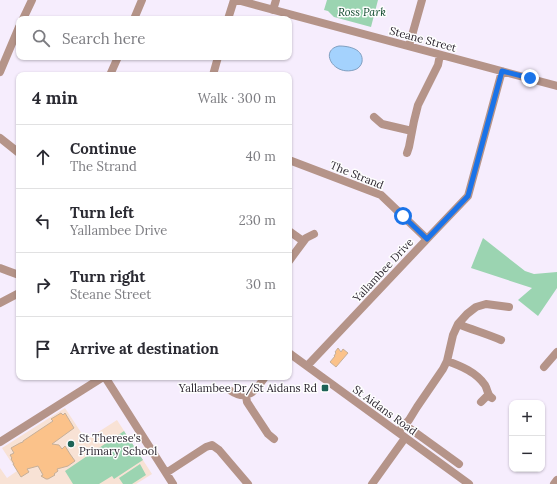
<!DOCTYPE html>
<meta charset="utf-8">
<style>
:root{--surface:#fff;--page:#f7f7f7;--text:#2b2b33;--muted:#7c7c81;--line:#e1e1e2}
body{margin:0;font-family:Lora,serif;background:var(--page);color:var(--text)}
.controls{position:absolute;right:12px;bottom:12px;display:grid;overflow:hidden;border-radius:8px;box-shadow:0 1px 3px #0004}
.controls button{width:36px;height:36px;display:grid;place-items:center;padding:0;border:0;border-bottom:1px solid var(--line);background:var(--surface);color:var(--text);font:20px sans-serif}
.stop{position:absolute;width:12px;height:12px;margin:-9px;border:3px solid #1a73e8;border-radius:50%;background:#fff}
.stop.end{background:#1a73e8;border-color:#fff;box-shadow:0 1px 4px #0008}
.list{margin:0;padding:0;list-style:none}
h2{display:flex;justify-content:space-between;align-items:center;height:52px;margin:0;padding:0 16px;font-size:17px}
h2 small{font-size:13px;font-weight:400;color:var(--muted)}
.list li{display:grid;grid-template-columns:26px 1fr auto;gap:12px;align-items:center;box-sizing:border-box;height:64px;padding:0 16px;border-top:1px solid var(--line)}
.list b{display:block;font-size:15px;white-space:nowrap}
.list p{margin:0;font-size:13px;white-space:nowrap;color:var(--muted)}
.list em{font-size:13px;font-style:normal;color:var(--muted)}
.icon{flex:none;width:22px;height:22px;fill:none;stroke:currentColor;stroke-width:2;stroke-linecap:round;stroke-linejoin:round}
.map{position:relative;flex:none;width:557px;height:484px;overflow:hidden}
.search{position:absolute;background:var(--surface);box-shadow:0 1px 3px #0004;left:16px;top:16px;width:276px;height:44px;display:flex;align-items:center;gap:10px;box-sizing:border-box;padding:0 14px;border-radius:8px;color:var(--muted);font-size:15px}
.panel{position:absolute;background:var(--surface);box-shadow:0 1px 3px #0004;left:16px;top:72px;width:276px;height:308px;border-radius:8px}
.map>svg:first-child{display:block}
</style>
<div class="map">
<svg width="557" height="484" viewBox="0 0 557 484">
<rect width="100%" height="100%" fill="#f6edfd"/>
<path fill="#f8e2d5" d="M65,408l21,32 31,-20 35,54 -16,10h-136v-16l7,10 10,-7 -15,-23z"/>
<path fill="#9bd4b1" d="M327,0h51l-7,27 -37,-10 -6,-6 -4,-1z
M483,238l42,33 9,3 23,-2v16l-19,28 -20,-16 14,-12 -61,-20z
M124,431l19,29 -29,19 -2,-3 -13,8h-26l-8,-13z
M140,464l6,11 -14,9h-9l-4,-6z"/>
<path fill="#a4d2fd" stroke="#809fc0" d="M339,46c10,0 25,3 23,16 -1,4 -4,7 -8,8 -21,6 -35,-20 -15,-24z"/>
<path fill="#fbc28a" stroke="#c6af99" d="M338,348l3,4 2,-3 5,4 -12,14 -6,-5 5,-6h-1l2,-3 -1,-1z
M61,413l2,2 2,-2 9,15 -22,16 7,1 3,4 3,-3 5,8 5,7 -7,5 -11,3 1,2 -4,3 1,1 -7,4h-2l-5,-3 2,-1 -5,-9 -11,3 2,3 -8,5 -8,-13h1l-3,-5 1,-1 -2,-3 4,-2 -3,-5 9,-5 3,-1v-1l30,-20 -2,-2z"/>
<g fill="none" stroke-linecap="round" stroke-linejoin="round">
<path stroke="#b59489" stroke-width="8" d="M237,0l320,86
M273,10l3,-10
M23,19l9,-19
M134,19l8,-19
M228,19l6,-19
M409,46l13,-46
M0,72l19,-45
M110,75l8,-18
M213,75l5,-18
M374,117l8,7 30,7
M0,138l19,15
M407,153l2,-6 5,-26 4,-16 20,-40 2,-10
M289,160l92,35 46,44
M289,231l14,10
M289,261l17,-23 8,-4
M0,268l8,3 11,4
M0,303l19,-10
M458,324c15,6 29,10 43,16
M289,353l180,131
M447,361c14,5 29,11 38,24 3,5 2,10 7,13
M307,366l120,-127 41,-43 34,-125
M544,367l13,-15
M105,377l68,107
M231,391c17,11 25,-1 34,-14
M246,396l1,6 21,32 6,5
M481,402l7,-7
M405,425l54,39
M398,432l11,-12 8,-13 26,-38 4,-8 6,-26 5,-11 9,-10 9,-7 10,-3 23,3
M0,442l103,-65
M166,473l40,-26 6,-2 7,5 29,34
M372,484l33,-46
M554,484l3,-4"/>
</g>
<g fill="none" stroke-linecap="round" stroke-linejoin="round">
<path stroke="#1a73e8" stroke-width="5" d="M403,216l24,23 41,-43 34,-125 28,7"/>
</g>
<g fill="#1d6356" stroke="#fefefe" stroke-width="1.5">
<rect x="321" y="384" width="8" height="8" rx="2"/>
<circle cx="71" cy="444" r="4"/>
</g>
<g text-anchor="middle" stroke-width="3" stroke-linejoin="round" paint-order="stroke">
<g font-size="11" font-style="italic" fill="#10492d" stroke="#fefefe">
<text x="362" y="16">Ross Park</text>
</g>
<g font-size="11" fill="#2d2731" stroke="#fefefe">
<text transform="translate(423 39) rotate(15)" y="4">Steane Street</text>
<text transform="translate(357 175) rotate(22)" y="4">The Strand</text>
<text transform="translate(383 270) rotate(-47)" y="4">Yallambee Drive</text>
<text transform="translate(385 410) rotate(36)" y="4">St Aidans Road</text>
</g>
<g font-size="11" fill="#2d2731" stroke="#fefefe" text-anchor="end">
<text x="317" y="392">Yallambee Dr/St Aidans Rd</text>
<text x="79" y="442" text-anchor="start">St Therese's<tspan x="79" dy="13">Primary School</tspan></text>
</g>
</g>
</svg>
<div class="controls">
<button>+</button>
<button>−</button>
</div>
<div class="stop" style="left:403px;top:216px"></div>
<div class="stop end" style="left:530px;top:78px"></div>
<div class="search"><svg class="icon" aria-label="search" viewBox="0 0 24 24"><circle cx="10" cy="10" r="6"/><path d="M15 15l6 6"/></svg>Search here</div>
<section class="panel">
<h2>4 min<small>Walk · 300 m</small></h2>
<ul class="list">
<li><svg class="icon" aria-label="ahead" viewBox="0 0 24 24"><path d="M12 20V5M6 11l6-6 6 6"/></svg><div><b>Continue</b><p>The Strand</p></div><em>40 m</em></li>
<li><svg class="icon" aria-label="left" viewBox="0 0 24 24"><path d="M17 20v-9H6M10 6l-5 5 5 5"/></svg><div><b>Turn left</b><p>Yallambee Drive</p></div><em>230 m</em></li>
<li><svg class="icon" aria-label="right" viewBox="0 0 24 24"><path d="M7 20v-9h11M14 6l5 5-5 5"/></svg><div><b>Turn right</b><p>Steane Street</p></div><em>30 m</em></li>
<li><svg class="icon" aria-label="arrive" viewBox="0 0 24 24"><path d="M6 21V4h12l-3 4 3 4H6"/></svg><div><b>Arrive at destination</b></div></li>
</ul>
</section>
</div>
